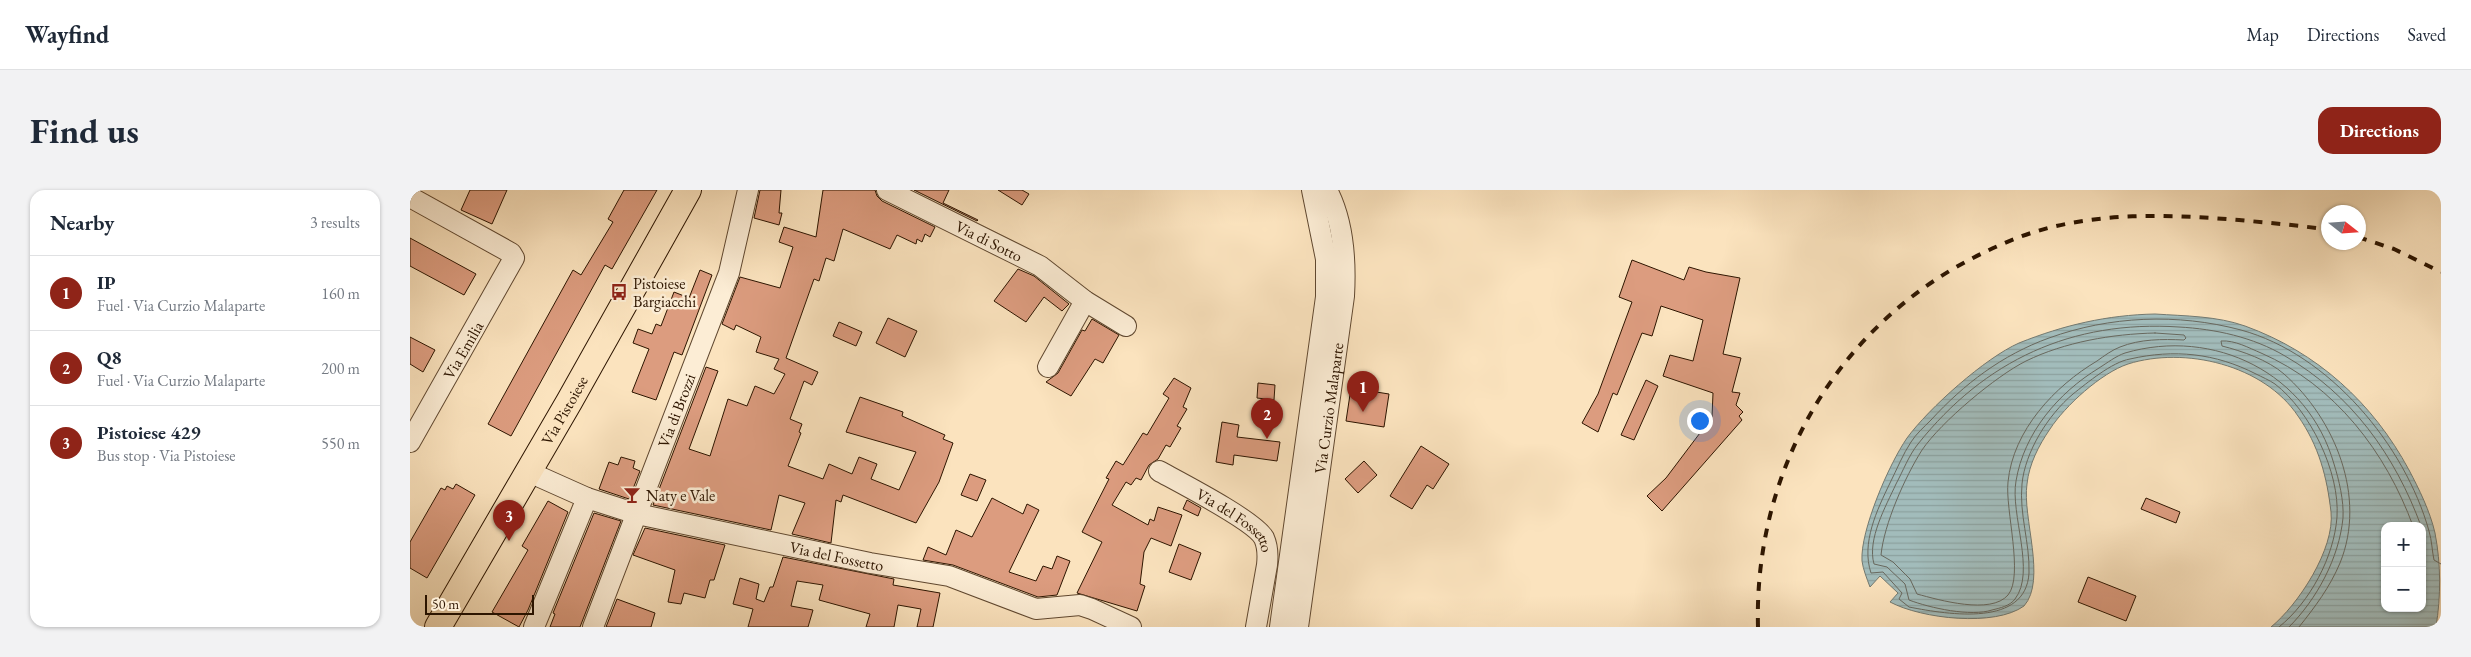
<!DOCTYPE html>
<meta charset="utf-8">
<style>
:root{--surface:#fff;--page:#f2f2f3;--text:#1f2937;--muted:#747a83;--line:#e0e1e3;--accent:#8f2418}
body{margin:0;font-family:"EB Garamond",serif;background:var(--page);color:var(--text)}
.controls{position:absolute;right:15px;bottom:15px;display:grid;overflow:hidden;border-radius:10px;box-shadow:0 1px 4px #0004}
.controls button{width:45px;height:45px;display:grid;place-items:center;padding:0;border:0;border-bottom:1px solid var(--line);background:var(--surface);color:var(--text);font:25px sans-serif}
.compass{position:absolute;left:1911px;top:15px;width:45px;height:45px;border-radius:50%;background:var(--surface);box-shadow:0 1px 4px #0004;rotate:107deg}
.scale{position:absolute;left:15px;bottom:12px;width:109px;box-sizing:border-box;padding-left:5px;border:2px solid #2d1500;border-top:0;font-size:14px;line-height:18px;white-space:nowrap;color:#2d1500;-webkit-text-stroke:4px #fcedd5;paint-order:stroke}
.you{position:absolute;left:1289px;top:230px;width:18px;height:18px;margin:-12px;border:4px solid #fff;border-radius:50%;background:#1a73e8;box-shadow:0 0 0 8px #1a73e833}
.badge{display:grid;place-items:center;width:32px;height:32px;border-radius:50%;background:var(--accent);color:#fff;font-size:16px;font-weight:700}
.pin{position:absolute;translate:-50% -41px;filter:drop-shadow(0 1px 2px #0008)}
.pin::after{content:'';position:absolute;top:26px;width:18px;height:15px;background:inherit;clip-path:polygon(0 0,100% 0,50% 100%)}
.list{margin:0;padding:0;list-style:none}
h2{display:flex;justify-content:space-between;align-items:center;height:65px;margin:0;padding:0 20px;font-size:21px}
h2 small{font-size:16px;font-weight:400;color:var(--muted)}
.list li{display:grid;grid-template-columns:32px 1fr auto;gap:15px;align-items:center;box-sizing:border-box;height:75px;padding:0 20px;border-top:1px solid var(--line)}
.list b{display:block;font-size:19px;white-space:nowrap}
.list p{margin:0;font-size:16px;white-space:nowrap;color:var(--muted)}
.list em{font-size:16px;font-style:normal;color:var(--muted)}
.map{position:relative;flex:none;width:2031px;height:437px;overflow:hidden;border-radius:15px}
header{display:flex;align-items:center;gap:30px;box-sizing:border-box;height:70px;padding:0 25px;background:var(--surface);border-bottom:1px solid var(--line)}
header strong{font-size:24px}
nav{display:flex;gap:28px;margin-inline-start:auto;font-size:18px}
.intro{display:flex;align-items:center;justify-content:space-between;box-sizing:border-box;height:120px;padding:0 30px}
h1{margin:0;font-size:35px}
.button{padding:12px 22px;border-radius:15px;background:var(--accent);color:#fff;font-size:18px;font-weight:700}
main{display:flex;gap:30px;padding:0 30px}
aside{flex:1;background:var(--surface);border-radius:15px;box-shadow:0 1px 4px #0004}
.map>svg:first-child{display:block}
</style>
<header>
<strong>Wayfind</strong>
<nav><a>Map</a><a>Directions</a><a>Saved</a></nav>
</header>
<div class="intro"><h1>Find us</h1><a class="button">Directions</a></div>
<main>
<aside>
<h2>Nearby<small>3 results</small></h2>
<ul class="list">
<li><span class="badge">1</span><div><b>IP</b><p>Fuel · Via Curzio Malaparte</p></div><em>160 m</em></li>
<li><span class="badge">2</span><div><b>Q8</b><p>Fuel · Via Curzio Malaparte</p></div><em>200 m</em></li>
<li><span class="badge">3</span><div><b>Pistoiese 429</b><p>Bus stop · Via Pistoiese</p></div><em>550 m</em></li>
</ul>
</aside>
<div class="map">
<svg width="2031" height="437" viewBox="0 0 2031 437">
<defs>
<pattern id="water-rules" width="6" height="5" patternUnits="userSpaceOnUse" patternTransform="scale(1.25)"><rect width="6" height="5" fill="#a2bcbb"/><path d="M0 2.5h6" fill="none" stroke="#8ca19f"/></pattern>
</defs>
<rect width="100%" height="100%" fill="#fbe3be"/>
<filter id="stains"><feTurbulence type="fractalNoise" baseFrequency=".004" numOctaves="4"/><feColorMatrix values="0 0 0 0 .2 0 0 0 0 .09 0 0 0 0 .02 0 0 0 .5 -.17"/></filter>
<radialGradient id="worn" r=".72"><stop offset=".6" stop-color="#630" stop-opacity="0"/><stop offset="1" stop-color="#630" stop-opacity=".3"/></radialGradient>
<path fill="url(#water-rules)" stroke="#737970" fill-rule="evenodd" d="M1745,124c30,2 62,2 90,12 72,26 128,77 164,144 10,19 21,41 26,63 6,31 6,63 1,94h-165c27,-22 64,-78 60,-115 -4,-35 -12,-66 -33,-96 -34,-51 -113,-70 -170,-52 -27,9 -63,42 -78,65 -11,16 -21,35 -23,55 -5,33 20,96 -3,122 -29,21 -102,13 -134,-4l8,-9 -18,-17 -10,11c-3,-8 -7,-18 -8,-26 -2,-30 27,-97 45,-123 22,-30 78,-80 112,-95 45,-18 88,-28 136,-29zM1975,336h37v82h-37z"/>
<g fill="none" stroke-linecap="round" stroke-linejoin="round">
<path stroke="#68685e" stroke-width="1" d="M1745,143l29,2 2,3 -2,2c-22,-1 -44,-1 -64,7 -8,3 -16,9 -23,14 -42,25 -84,69 -89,121 -3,27 16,94 0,113 -17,20 -69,5 -91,-1l-7,-15 -17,-17 -12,-7c3,-31 24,-78 41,-105 19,-28 74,-74 104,-89 39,-19 86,-27 129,-28z
M1869,437c31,-25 55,-70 58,-110 3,-45 -27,-106 -62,-133 -6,-4 -13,-7 -19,-10 -41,-21 -82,-25 -126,-15 -18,3 -43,24 -57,35 -25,21 -48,58 -51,90 -3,30 8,59 7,89 -3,54 -79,42 -120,34l-10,-8 3,-6 -19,-21 -12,1c-10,-30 6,-63 19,-90 7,-14 13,-29 21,-41 5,-8 13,-15 20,-22 33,-36 71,-65 118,-82 61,-22 128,-25 192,-8 88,24 164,115 188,201 3,10 3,20 5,29l7,4
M1879,437c28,-28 50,-69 54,-109 1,-17 -4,-38 -9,-54 -26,-91 -120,-137 -209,-111 -9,3 -18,10 -26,15 -41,25 -75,65 -83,113 -6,33 20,91 -1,118 -5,7 -15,9 -23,11 -21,7 -62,-2 -83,-10l-4,-16 -18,-17 -13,-3c-7,-25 12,-58 22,-80 7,-13 13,-29 22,-40 67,-84 154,-124 261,-117 36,2 74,10 106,29 66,38 110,99 136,170
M1889,437c16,-20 31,-40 41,-64 27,-66 -5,-144 -56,-189 -16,-14 -42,-23 -62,-28l-1,-5c14,-1 28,7 40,12 74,32 125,99 152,173"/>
</g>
<path fill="#dc9c7f" stroke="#2d1500" d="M60,0h37l-15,34 -31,-14z
M214,0h33l-45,79 -7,-4 -94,171 -23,-12 85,-154 8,5 32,-53 -5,-3z
M350,0h21l-2,23h3l-3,12 -25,-7z
M413,0h52l2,6 5,5 53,26 -5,10 -5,-3 -3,8 -5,-3 -1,5 -19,-9 -7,14 -47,-20 -9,32 -8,-3 -7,23 -5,-2 -28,79 32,14 -6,13 -8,-4 -14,38 12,5 -3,8 2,1 -13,33 35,13 6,-15 23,10 7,-17 18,7 -6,15 28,11 17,-38 -70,-20 14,-35 43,15 -1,4 43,19 -2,4 10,4 -14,39 -23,41 -73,-28 -2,7 -5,-2 -5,43 -39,-9 13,-31 -26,-8 -8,35 -118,-25 53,-138 12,4 -29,78 21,7 18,-57 19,7 8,-20 19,8 11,-20 -11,-5 5,-10 -23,-7 5,-15 -25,-12 -2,5 -12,-6 18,-47 40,11 13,-41 -14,-5 5,-15 32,10z
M504,0h35l-6,13 35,17 -1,1z
M588,0h24l7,4 -7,11z
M0,48l66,36 -12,21 -54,-29z
M1222,70l52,20 5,-13 17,5 34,6 -17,76 18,4 -9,34 8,1 -4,12 7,7 -4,4 3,4 -80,91 -15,-15 19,-18 46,-61 1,-24 -50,-17 7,-21 23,6 10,-41 -42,-14 -9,30 -10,-3 -25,62 -4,-2 -15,39 -16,-9 16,-29 34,-92 -13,-5z
M608,79l16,7 35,28 -7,7 -18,-14 -18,25 -32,-21z
M290,80l12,5 -30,80 -8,-3 -18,48 -24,-8 17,-43 -16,-6 5,-14 14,5 4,-10 5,2 13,-34 15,6z
M478,128l29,13 -12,26 -29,-14z
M682,129l27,16 -16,28 -8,-4 -24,37 -25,-14 12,-9 24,-43 3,1z
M429,132l23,10 -6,14 -23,-10z
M0,147l25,13 -12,22 -13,-8z
M764,188l17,10 -8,19 4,2 -10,17 4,2 -11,19 -4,-2 -8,14 -9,6 -8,15 -5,-2 -5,7 -5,-3 -14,23 36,20 2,-6 4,2 4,-14 24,8 -11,31 -20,-8 -7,14 -4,32 5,2 -8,25 -60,-18 25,-51 -20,-10 27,-53 -3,-1 10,-17 7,4 20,-32 4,2 22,-37 -6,-4z
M1236,190l12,6 -24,54 -13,-5z
M848,193l17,2 -1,15 -17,-2z
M941,198l38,6 -5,33 -38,-6z
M812,232l17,3 -2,12 43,5 -3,19 -43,-6 -1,10 -17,-3z
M1011,256l28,18 -16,25 -6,-4 -15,24 -22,-13z
M211,267l14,4 -2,7 7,3 -11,28 -30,-10 10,-27 9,3z
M954,271l13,14 -19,18 -13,-14z
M560,284l16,6 -9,21 -16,-6z
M46,294l19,11 -48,83 -17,-10v-26l31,-54 4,2 2,-4 6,3z
M582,308l31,16 4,-10 12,6 -30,62 27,9 7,-15 9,3 5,-13 13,5 -13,34 -19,2 -85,-32 -30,-5 5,-13 18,8 10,-25 16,7z
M1736,308l34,14 -4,11 -35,-14z
M777,310l14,8 -3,8 -15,-7z
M138,311l20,11 -40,98 -9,17 -27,-15 36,-62 -6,-4z
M184,323l27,8 -41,106h-30l5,-13 -2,-1z
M235,338l80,17 -11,35h-4l-5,18 -21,-5 -3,11 -13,-2 7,-32 -42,-15z
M769,354l22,9 -10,27 -22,-8z
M373,367l111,22 -1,6 47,8 -7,34h-16l4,-18 -23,-4 -4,22h-28l4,-13 -51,-14 4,-15 -26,-4 -6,25 22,4 -5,17h-60l5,-18 -20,-5 7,-26 19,6 -3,15 8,3 6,-15h3z
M1678,387l48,19 -10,25 -48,-19z
M207,409l38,14 -4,14h-45z"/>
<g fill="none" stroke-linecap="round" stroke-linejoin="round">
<g stroke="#604830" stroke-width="22">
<g id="minor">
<path id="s1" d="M477,0l153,76 45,35 41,25"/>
<path d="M0,7l101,56 3,5 -104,184"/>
<path d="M638,177l37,-66"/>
<path id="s2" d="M749,281c20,11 96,50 105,67 4,9 4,18 3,27l-11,62"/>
<path id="s3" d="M130,287l47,21 50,16 233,49 79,13 87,33 44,-4 12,4 39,18"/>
<path d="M124,437l53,-129"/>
<path id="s4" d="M183,437l136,-354 19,-83"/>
<path d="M870,437l46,-330v-38l-14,-69"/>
<path id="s5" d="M888,437l46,-331c2,-35 0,-74 -17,-106"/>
</g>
</g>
<g stroke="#2d1500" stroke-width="28">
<g id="major">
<path id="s6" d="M28,437l131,-225 119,-212"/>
</g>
</g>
<use href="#minor" stroke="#fcedd5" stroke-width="20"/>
<use href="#major" stroke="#fbe3be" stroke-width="26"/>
<path stroke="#2d1500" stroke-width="4" stroke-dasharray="9 9" stroke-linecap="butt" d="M1948,47l36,12 47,23
M1348,437c-4,-148 70,-287 200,-361 29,-16 61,-31 94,-39 62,-15 124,-12 187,-7 30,3 60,5 89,10"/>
</g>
<defs>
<g id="bus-bare" transform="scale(1.35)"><path d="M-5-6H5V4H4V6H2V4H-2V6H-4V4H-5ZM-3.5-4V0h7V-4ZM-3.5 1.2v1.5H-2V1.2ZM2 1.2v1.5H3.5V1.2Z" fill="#8f2418" stroke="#fcedd5" stroke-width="2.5" paint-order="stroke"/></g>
<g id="bar-bare" transform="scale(1.35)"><path d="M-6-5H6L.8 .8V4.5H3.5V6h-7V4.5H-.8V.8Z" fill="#8f2418" stroke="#fcedd5" stroke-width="2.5" paint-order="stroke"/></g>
</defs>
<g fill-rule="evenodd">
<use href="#bus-bare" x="209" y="102"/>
<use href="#bar-bare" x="222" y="305"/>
</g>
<g text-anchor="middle" stroke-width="5" stroke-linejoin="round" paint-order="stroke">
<g font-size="16" fill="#2d1500" stroke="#fcedd5">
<text dy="6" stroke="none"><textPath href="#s1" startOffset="114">Via di Sotto</textPath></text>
<text transform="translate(53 160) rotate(-60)" y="6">Via Emilia</text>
<text dy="6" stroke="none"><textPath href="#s5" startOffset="221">Via Curzio Malaparte</textPath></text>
<text dy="6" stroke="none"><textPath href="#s6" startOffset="251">Via Pistoiese</textPath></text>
<text dy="6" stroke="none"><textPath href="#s4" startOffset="232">Via di Brozzi</textPath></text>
<text dy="6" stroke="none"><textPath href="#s2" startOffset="92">Via del Fossetto</textPath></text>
<text dy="6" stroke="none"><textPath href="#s3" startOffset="308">Via del Fossetto</textPath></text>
</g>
<g font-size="16" fill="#2d1500" stroke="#fcedd5" text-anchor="start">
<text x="223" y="99">Pistoiese<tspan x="223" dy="18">Bargiacchi</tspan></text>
<text x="236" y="311">Naty e Vale</text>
</g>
</g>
<rect width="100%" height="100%" filter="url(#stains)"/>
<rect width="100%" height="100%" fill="url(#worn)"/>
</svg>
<div class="controls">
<button>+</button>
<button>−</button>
</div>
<svg class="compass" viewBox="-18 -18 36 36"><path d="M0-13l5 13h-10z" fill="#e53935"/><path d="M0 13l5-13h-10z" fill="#747a83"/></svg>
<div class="scale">50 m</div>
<div class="you"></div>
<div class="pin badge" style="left:953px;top:222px">1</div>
<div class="pin badge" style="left:857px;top:249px">2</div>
<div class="pin badge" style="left:99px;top:351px">3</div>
</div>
</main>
